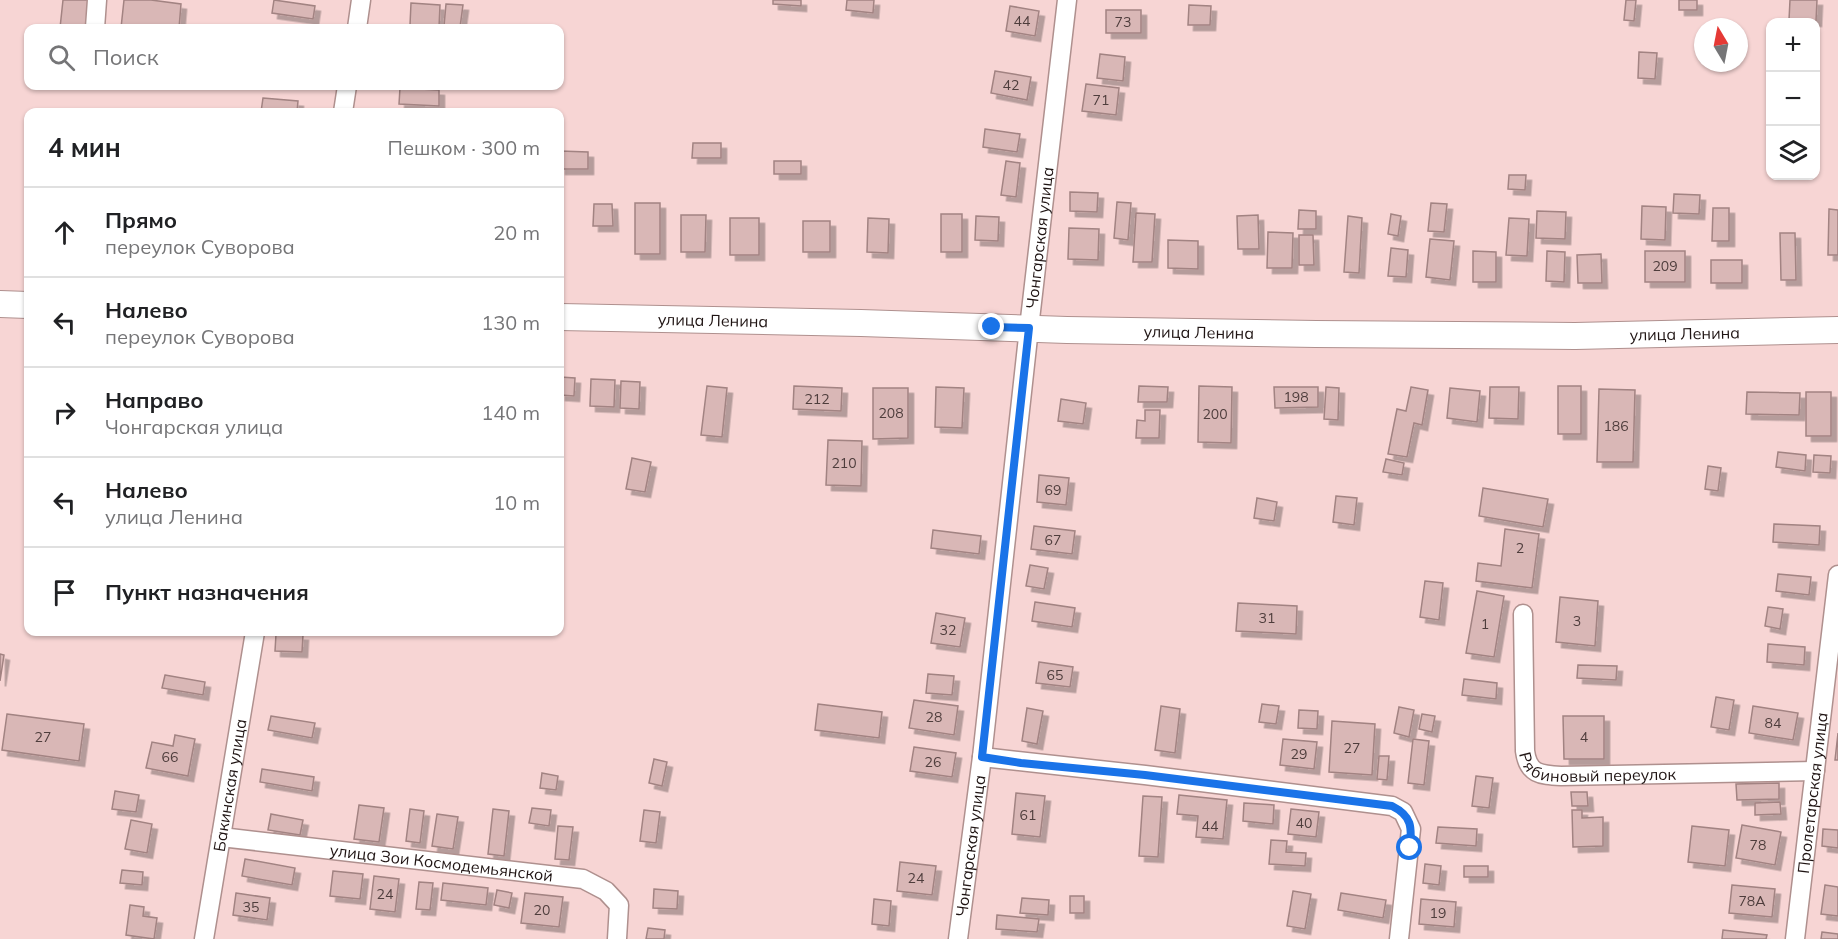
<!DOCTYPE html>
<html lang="ru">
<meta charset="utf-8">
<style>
:root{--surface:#fff;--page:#f2f2f2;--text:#202124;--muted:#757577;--line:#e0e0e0}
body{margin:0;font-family:Mulish,sans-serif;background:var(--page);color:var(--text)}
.controls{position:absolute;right:18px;top:18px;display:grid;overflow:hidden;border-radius:12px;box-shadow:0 2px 4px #0004}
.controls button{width:54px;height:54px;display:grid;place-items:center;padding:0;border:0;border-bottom:2px solid var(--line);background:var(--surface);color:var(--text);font:30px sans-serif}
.compass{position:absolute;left:1694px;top:18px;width:54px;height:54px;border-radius:50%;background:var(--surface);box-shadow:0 2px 4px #0004;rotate:350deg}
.stop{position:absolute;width:18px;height:18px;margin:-14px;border:4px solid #1a73e8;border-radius:50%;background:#fff}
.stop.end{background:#1a73e8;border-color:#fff;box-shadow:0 2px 6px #0008}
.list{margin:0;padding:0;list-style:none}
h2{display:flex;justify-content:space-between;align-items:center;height:78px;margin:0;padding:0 24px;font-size:26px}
h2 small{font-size:20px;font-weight:400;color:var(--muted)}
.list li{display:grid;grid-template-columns:39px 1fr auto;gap:18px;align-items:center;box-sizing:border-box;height:90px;padding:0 24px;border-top:2px solid var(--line)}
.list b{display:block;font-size:22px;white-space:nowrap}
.list p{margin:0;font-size:20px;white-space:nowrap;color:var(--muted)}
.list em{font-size:20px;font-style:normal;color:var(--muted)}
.icon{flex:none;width:33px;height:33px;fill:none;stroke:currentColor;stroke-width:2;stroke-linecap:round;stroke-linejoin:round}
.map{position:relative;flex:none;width:1838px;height:939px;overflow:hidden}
.search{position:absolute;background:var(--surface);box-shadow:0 2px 4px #0004;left:24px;top:24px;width:540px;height:66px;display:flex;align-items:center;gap:15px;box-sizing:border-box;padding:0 21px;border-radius:12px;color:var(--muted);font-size:22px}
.panel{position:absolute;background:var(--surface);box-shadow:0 2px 4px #0004;left:24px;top:108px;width:540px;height:528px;border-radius:12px}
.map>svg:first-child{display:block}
</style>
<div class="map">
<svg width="1838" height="939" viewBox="0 0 1838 939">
<defs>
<filter id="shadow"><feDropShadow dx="5.5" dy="5.5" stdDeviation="0" flood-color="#0004"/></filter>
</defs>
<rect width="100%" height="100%" fill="#f7d5d4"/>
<path fill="#d9b7b6" stroke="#a28382" stroke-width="1.5" filter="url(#shadow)" d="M63,0h26l-2,28h-27z
M124,0h27l30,4 -2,24h-58z
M274,0l41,6 -2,13 -41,-6z
M773,0h28v6l-28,-2z
M847,0h27l-1,13 -27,-3z
M1626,0h10l-2,21 -10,-1z
M1679,0h18v10h-18z
M1790,0h27l-1,21 -27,-1z
M411,3l29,2 -1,22 -29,-2z
M446,4l17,1 -3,22 -16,-1z
M1189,5l22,1 -1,19h-22z
M1010,6l29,5 -4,25 -29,-5z
M1106,10h35v23h-35z
M1639,52l18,1 -2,26 -17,-1z
M1100,54l25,3 -2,24 -26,-3z
M995,71l36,6 -4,23 -36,-7z
M1086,84l33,4 -3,27 -34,-4z
M400,88l39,2v16l-40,-2z
M263,98l35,3 -1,11h-36z
M985,129l35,5 -3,18 -34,-5z
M693,143h28v15h-29z
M560,151l28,1v17h-28z
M774,161h27v13h-27z
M1006,161l14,2 -4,34 -15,-2z
M1509,175h17l-1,15 -17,-1z
M1070,192l28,1 -1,19 -27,-1z
M1674,194l26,1 -1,19 -26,-1z
M1117,202l14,1 -3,37 -14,-2z
M635,203h25v51h-25z
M1431,203l16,1 -3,28 -16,-1z
M594,204h18l1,22h-20z
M1642,206l24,1 -1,33 -24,-1z
M1713,208h16v33h-17z
M1829,209l9,1v45h-10z
M1299,210l17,1v18h-18z
M1537,211l29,1 -1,27 -29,-1z
M1136,213l19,1 -3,48h-19z
M941,214h21v38h-21z
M1391,214l10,2 -3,20 -10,-2z
M681,215h25l-1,37h-24z
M1258,215l1,34h-21l-1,-33z
M976,216l23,1 -1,24 -23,-1z
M1348,216l14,2 -3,55 -15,-1z
M730,218h29v37h-29z
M868,218l21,1 -1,34 -21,-1z
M1509,218l20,1 -2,37 -21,-1z
M803,221h27v31h-27z
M1069,228l30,1 -1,31 -30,-1z
M1268,232l25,1 -1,35h-25z
M1780,233h15l1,47h-15z
M1299,235h14l1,30h-15z
M1430,239l24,2 -4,39 -24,-3z
M1168,240l30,1v28l-30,-1z
M1391,248l17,2 -2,27 -18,-1z
M1473,251l23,1v30h-23z
M1547,251l18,1 -1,30 -18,-1z
M1645,251h40v31h-40z
M1601,254l1,29h-24l-1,-28z
M1711,260h31v23h-31z
M560,377l15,1 -1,18 -14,-1z
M591,379l24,1 -1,27 -24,-1z
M621,381l19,1 -1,27 -19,-1z
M707,386l20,2 -5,49 -21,-2z
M794,386l48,2 -1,23 -48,-2z
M1139,386l29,1 -1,15h-29z
M1199,386l33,1 -1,56 -33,-1z
M1558,386h23v48h-23z
M936,387l28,1 -2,40 -27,-1z
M1274,387h44v20l-43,1z
M1326,387l13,1 -1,32 -14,-1z
M1411,387l17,3 -6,35 -8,-2 -7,34 -19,-3 9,-45 9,2z
M1490,387h29l-1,32 -29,-1z
M873,388h35v50l-35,1z
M1450,388l30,3 -3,31 -30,-4z
M1599,389l36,1 -2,72h-36z
M1747,392l53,1 -1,22 -53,-1z
M1806,392h25v44h-25z
M1061,399l25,4 -3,21 -25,-3z
M1145,410h15l-1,28h-23l1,-18 8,1z
M828,440l34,1 -1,45 -35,-1z
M1778,452l28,3 -1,16 -29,-4z
M1814,455l17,1 -1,17 -17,-1z
M632,458l19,4 -6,30 -19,-3z
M1386,459l18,4 -2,12 -19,-3z
M1708,466l13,2 -3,23 -13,-2z
M1039,475l30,3 -3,27 -29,-3z
M1483,488l65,11 -5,28 -64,-11z
M1336,496l21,2 -3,27 -21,-3z
M1257,498l20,4 -3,19 -20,-3z
M1774,524l46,2 -1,19 -46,-3z
M1034,526l41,5 -3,23 -41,-5z
M1505,529l34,5 -7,54 -56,-7 2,-18 23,3z
M933,530l48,6 -2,18 -48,-6z
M1030,565l18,3 -4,21 -18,-3z
M1778,574l33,3 -2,18 -33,-4z
M1425,581l18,2 -4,37 -19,-3z
M1477,591l27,5 -10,61 -28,-4z
M1560,597l38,4 -3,45 -39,-4z
M1035,602l40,6 -3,19 -40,-6z
M1238,603l59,3 -1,28 -60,-3z
M1768,607l15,2 -3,20 -15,-3z
M936,613l29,5 -5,29 -29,-4z
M276,634l27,1 -1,17 -27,-1z
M1768,644l37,3 -1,18 -37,-3z
M0,654l4,1 -4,26z
M1039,662l34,5 -3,20 -34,-4z
M1578,665l39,1 -1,14 -39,-2z
M928,674l26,2 -2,19 -26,-2z
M165,675l40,7 -2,13 -41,-7z
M1464,679l33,4 -1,16 -34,-4z
M1716,697l18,3 -5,30 -18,-3z
M914,700l44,6 -4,29 -45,-7z
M818,704l64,8 -3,26 -64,-8z
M1262,704l17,2 -3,18 -17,-2z
M1161,706l19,3 -5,44 -20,-3z
M1753,706l45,7 -5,27 -44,-7z
M1399,707l15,3 -5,27 -15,-4z
M1027,708l16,3 -6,33 -15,-3z
M1299,710l19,1 -1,18 -19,-1z
M7,714l77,10 -5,37 -77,-11z
M1422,714l13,2 -3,16 -13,-3z
M271,716l44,7 -3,15 -44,-8z
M1563,716h41v43h-40z
M1332,721l43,3 -3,51 -43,-3z
M1838,733v27h-3z
M175,735l20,4 -7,37 -42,-8 6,-26 21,4z
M1283,739l34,3 -3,27 -34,-4z
M1413,739l16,2 -5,44 -16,-2z
M914,747l42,6 -4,24 -42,-6z
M1379,756h10l-2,24 -10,-1z
M654,759l13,3 -5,24 -13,-3z
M262,769l52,8 -2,14 -52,-9z
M542,773l16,3 -2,14 -16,-2z
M1476,776l17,2 -4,30 -17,-2z
M1779,783v16l-42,1 -1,-16z
M115,791l24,4 -3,17 -24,-3z
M1571,792h16l1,14h-16z
M1016,793l29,3 -5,41 -28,-3z
M1179,795l48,5 -4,39 -27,-2 2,-21 -21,-2z
M1143,796l19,1 -4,60 -19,-1z
M1780,802l1,12 -26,1v-12z
M1244,803l30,2 -1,19 -30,-3z
M359,805l25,3 -5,34 -25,-3z
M532,808l19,2 -2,16 -20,-3z
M410,809l14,2 -4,32 -14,-2z
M493,809l16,2 -5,45 -16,-2z
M1291,809l28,3 -3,25 -28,-3z
M644,810l16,2 -4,31 -16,-2z
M1572,810h10v8l21,-1v29l-30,1z
M271,814l32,6 -3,15 -32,-5z
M437,814l21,3 -5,32 -21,-3z
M131,820l21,4 -5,29 -22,-4z
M1742,825l39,7 -6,33 -39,-7z
M558,826l15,1 -4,33 -14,-1z
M1692,826l37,4 -4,36 -37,-4z
M1438,827l39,2 -1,17 -40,-3z
M1823,829l15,1v18l-16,-2z
M1271,840l16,1 -1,11 20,1 -1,13 -36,-2z
M245,859l50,9 -3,17 -50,-9z
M900,862l36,4 -4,29 -35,-4z
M1425,864l16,2 -2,19 -16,-2z
M1464,866h24v11h-24z
M122,870l21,2 -1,13 -22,-2z
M333,871l30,3 -3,25 -30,-3z
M374,876l25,3 -4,33 -25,-3z
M419,882l14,1 -3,27 -14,-1z
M443,883l45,5 -2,17 -45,-5z
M1732,885l43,4 -3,28 -43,-4z
M1825,885l13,2v29l-17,-2z
M654,889l24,2 -1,18 -24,-1z
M497,890l15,3 -3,15 -15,-3z
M1293,891l18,3 -6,35 -18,-3z
M236,893l34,5 -3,22 -34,-5z
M525,893l38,4 -4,30 -38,-4z
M1341,893l45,7 -3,18 -45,-8z
M1070,896h14v17h-14z
M1022,898l27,2 -1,15 -28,-2z
M874,899l17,2 -2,25 -17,-2z
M1421,899l35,3 -2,25 -35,-3z
M130,905l14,2 -1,9 14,2 -3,21 -28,-4z
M997,915l42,4 -2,13 -41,-3z
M648,928l17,2 -1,9h-18z
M1723,930l44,5 -1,4h-44z
M1822,932l16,2v5h-17z"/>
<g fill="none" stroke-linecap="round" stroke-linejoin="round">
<g stroke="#af908e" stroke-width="21">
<g id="street">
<path d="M95,28l2,-28"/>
<path d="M357,28l4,-28"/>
<path d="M343,112l4,-26"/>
<path id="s1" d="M1523,614l2,137c3,23 15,24 36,25l254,-5"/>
<path d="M982,757l163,18 247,31 11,6 8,17 -12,110"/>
<path id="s2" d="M221,837l362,42 23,12 13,14 -2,34"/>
<path id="s3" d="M204,939l51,-307"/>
<path id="s4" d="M958,939l24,-182 47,-429 38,-328"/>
<path id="s5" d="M1795,939l43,-364"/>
</g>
</g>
<g stroke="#af908e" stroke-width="28">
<g id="secondary">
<path d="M0,304l28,1"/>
<path id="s6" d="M560,317l301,6 206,7 249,4 259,2 263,-6"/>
</g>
</g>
<use href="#street" stroke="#fff" stroke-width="18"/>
<use href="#secondary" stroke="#fff" stroke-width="26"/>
</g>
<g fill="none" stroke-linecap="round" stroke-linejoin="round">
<path stroke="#1a73e8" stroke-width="8" d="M992,327l37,1 -47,429 39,6 124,12 247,31c20,10 20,21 18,42"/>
</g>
<g text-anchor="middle" stroke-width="4.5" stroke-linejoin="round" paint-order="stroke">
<g font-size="14" fill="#4e3d3c">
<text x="1022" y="26">44</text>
<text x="1123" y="27">73</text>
<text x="1011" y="90">42</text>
<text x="1101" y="105">71</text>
<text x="1665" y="271">209</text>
<text x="1296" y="402">198</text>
<text x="817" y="404">212</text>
<text x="891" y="418">208</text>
<text x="1215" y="419">200</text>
<text x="1616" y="431">186</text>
<text x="844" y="468">210</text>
<text x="1053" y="495">69</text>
<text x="1053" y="545">67</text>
<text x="1520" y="553">2</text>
<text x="1267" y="623">31</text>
<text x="1577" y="626">3</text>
<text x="1485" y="629">1</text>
<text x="948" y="635">32</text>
<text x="1055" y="680">65</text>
<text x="934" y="722">28</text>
<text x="1773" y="728">84</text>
<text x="43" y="742">27</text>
<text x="1584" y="742">4</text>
<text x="1352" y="753">27</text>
<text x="1299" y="759">29</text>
<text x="170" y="762">66</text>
<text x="933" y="767">26</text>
<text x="1028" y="820">61</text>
<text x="1304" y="828">40</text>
<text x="1210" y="831">44</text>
<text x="1758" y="850">78</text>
<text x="916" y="883">24</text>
<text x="385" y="899">24</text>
<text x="1752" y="906">78А</text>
<text x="251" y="912">35</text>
<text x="542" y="915">20</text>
<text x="1438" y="918">19</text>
</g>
<g font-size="16" fill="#1f1413" stroke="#fbe6e5">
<text dy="6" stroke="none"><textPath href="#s4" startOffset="706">Чонгарская улица</textPath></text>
<text dy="6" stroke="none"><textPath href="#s6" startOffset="153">улица Ленина</textPath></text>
<text dy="6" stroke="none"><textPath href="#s6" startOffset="639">улица Ленина</textPath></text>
<text dy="6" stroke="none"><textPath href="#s6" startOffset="1125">улица Ленина</textPath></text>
<text dy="6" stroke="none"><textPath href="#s1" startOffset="220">Рябиновый переулок</textPath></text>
<text dy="6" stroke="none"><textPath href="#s3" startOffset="156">Бакинская улица</textPath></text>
<text dy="6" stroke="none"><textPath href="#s5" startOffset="147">Пролетарская улица</textPath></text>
<text dy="6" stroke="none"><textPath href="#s4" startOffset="94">Чонгарская улица</textPath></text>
<text dy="6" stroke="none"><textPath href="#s2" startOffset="222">улица Зои Космодемьянской</textPath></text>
</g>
</g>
</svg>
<div class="controls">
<button>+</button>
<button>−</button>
<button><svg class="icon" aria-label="layers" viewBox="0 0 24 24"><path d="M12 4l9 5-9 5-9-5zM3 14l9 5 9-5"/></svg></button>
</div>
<svg class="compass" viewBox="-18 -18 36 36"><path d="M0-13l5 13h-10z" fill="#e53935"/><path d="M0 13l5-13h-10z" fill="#757577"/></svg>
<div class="stop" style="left:1410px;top:848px"></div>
<div class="stop end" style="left:992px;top:327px"></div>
<div class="search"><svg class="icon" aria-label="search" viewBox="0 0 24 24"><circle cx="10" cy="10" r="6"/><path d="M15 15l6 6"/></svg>Поиск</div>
<section class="panel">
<h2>4 мин<small>Пешком · 300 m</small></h2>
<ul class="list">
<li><svg class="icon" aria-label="ahead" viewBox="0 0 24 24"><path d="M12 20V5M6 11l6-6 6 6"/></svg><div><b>Прямо</b><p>переулок Суворова</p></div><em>20 m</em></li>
<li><svg class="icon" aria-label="left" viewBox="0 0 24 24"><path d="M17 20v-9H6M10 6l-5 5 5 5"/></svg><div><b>Налево</b><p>переулок Суворова</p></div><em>130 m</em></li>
<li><svg class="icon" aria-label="right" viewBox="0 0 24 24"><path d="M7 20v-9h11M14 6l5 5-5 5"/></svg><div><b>Направо</b><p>Чонгарская улица</p></div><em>140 m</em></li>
<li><svg class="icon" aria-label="left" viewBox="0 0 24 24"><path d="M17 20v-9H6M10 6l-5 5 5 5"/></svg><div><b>Налево</b><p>улица Ленина</p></div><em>10 m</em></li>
<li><svg class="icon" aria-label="arrive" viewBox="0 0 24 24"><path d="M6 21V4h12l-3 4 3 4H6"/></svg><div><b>Пункт назначения</b></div></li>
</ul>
</section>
</div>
